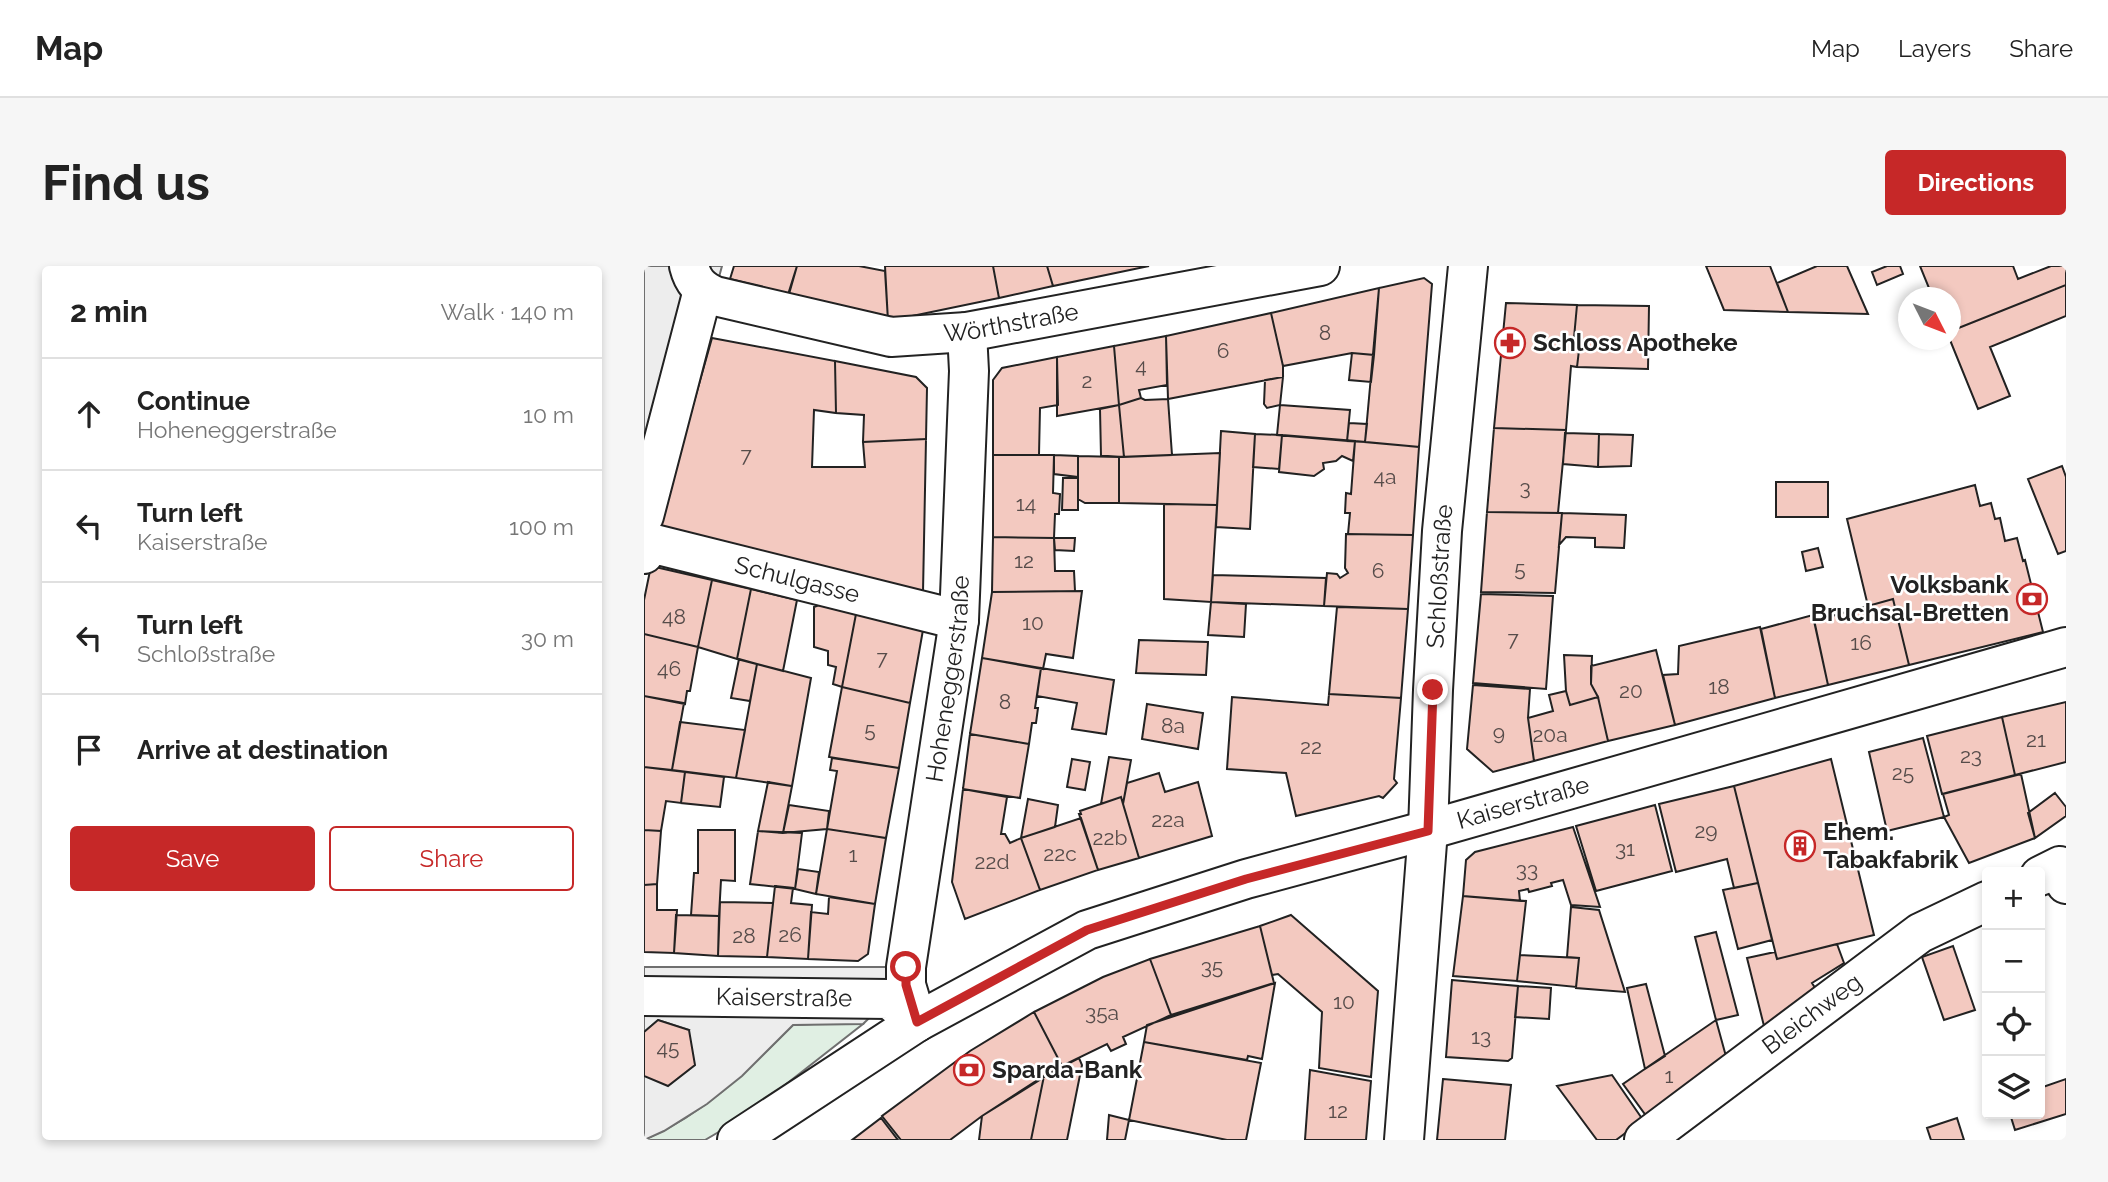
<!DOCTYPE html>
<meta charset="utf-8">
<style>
:root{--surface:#fff;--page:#f6f6f6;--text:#222;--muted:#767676;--line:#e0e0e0;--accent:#c62828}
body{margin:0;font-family:Raleway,sans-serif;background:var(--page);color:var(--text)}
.controls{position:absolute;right:21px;bottom:21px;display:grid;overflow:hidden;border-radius:7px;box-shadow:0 4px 10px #0003}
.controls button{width:63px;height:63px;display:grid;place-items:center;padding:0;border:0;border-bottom:2px solid var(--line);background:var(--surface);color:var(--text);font:35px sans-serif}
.compass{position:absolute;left:1254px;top:21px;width:63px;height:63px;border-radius:50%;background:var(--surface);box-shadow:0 4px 10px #0003;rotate:132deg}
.stop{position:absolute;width:21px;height:21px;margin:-16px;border:5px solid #c62828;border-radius:50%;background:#fff}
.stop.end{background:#c62828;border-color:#fff;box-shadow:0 2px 7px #0008}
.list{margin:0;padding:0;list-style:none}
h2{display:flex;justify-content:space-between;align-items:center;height:91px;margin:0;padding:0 28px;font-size:30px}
h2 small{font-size:23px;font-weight:400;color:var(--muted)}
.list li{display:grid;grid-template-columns:46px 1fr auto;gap:21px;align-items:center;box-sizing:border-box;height:112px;padding:0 28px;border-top:2px solid var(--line)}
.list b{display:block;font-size:26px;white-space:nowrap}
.list p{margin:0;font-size:23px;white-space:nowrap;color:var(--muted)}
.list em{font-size:23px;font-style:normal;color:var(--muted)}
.actions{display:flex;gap:14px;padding:21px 28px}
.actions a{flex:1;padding:16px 0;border:2px solid var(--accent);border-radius:7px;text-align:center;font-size:24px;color:var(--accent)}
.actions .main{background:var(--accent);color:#fff}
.icon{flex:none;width:38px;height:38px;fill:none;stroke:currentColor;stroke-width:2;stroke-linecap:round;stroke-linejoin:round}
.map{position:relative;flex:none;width:1422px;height:874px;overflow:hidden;border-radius:7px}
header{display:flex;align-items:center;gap:42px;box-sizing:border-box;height:98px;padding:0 35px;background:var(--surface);border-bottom:2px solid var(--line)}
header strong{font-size:33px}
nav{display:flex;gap:38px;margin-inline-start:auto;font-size:24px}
.intro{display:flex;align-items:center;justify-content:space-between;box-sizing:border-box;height:168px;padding:0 42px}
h1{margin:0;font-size:49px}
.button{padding:18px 32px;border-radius:7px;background:var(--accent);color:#fff;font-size:24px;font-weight:700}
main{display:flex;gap:42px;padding:0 42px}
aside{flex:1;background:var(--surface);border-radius:7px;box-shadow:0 4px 10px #0003}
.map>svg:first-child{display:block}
</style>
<header>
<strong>Map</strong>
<nav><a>Map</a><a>Layers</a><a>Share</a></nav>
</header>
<div class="intro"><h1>Find us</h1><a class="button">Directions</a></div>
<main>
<aside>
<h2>2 min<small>Walk · 140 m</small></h2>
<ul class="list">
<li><svg class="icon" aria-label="ahead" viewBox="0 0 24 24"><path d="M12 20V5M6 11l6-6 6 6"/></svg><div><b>Continue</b><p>Hoheneggerstraße</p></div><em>10 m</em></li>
<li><svg class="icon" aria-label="left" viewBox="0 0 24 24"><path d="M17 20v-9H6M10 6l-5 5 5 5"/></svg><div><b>Turn left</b><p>Kaiserstraße</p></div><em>100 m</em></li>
<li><svg class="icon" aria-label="left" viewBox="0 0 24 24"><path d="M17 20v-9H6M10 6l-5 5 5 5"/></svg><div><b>Turn left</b><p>Schloßstraße</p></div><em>30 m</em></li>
<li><svg class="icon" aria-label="arrive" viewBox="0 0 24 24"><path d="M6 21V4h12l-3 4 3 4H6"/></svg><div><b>Arrive at destination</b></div></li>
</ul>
<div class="actions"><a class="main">Save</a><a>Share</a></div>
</aside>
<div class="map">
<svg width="1422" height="874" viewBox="0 0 1422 874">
<rect width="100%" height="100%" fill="#fff"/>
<path fill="#e0efe3" stroke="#6f6f6f" stroke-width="2" d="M210,756l9,2 -119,93 -39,23h-61c60,-26 104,-70 149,-115z"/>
<path fill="#ededed" stroke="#6f6f6f" stroke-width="2" d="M0,0h78l-78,288z
M0,701h262l-17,32 -26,25 -70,1 -51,51 -35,28 -43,27 -20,9v-64l45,-46 -31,-10 -14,12z"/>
<path fill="#f3c9c0" stroke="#222" stroke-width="2" d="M90,0h63l-8,28 -59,-15z
M153,0h62l26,5 3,50 -102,-20z
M241,0h108l6,32 -111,23z
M349,0h54l6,20 -54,12z
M403,0h102l-96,20z
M1062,0h64l18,46 -64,-2z
M1173,0h30l21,48 -80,-2 -11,-29z
M1243,0h13l3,8 -26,11 -5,-13z
M1276,0h93l5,13 33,-13h15v19l-115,46v-33h-18z
M780,12l8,6 -13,163 -54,-5 14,-154z
M1422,19v31l-76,31 20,49 -32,13 -28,-69 1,-9z
M735,22l-5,67 -22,-2 -69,13 -12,-53z
M862,37l71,2 -4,44 6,1 -2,17 -6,-1 -5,64 -72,-2z
M933,39l72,1 -1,63 -71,-2 2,-17 -6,-1z
M627,47l12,53v11l-115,22 -2,-63z
M522,70l1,49 -28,5 2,8 -22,7 -5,-59z
M68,72l123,23 1,52 -22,-3 -2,57h53l-2,-25 63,-3 -3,153 -264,-66z
M470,80l5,59 -62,11v-59z
M708,87l22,2 -3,27 -22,-2z
M413,91l1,48 -18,3 -1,47h-46v-75l9,-12z
M191,95l81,16 11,11 -1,51 -63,3 1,-27 -28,-2z
M639,111l-3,28 -13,3 -3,-4 1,-24z
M497,132l4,2 23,-1 4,56 -48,2 -5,-52z
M475,139l5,52 -23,-1 -1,-47z
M636,139l70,5 -3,31 -70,-6z
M705,157l18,1 -2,18 -18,-1z
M850,162l72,2 -8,83 -71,-1z
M577,165l34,3 -5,95 -34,-2z
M921,167l34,1 -1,33 -35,-3z
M611,168l27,1 -3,34 -26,-2z
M955,168l34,1 -2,31 -33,1z
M638,169l73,6 -2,20 -11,-5 -6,5 -13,2 1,6 -10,7 -35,-4z
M711,175l64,6 -6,88 -65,-1 2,-21h-5l1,-20 5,1z
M576,187l-3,52 -98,-2v-46z
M349,189h61l-1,38 7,1 -1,20h-4l-1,24 -61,-1z
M410,189l24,1v21l-24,-3z
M434,190l41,1v46h-34l-7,-4z
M1418,200l4,11v74l-8,3 -30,-75z
M419,212h15v32h-16z
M1132,216h52v35h-52z
M1331,219l5,21 11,-3 4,16 5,-1 5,23 12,-3 6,23 2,-1 18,72 -134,33 -16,-66 -25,7 -21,-87z
M520,238l53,1 -6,97 -47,-3z
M843,246l75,1 -7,80 -74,-1z
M918,247l64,2 -2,33 -29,-1v-9l-29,-1 -7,8z
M702,268l67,1 -5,74 -84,-3 3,-33 10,1 3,4 8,-5 -3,-5z
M349,271l61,1 1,33h19l1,20 -83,1z
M410,272h21l-1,13 -19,-1z
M1174,282l5,19 -17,4 -4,-19z
M7,300l61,14 -14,67 -54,-13v-34z
M569,309l113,3 -2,28 -113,-4z
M68,314l39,9 -14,70 -39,-12z
M107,323l46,11 -14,71 -46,-12z
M438,325l-9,67 -27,-4 -3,15 -61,-11 10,-66z
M837,328l72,2 -7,93 -73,-6z
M1249,333l16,66 -81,20 -14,-64z
M567,336l35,2 -2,33 -36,-2z
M175,339l37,9 -14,73 -9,-3 3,-17 -8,-2v-14l-14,-4v-40z
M693,341l71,2 -7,89 -72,-4z
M212,348l67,16 -13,73 -68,-16z
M1169,349l15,70 -53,13 -14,-69z
M1116,361l15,71 -100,27 -12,-50 15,-1 1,-28z
M0,368l54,13 -8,44h-3l-2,13 -41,-8z
M495,374l69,2 -2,33 -70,-2z
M1012,384l19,75 -67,16 -10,-44 -7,-13v-18z
M920,389l28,1 -1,28 7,13 -28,8 -4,-14z
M338,392l59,10 -6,40h3l-2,15h-4l-3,21 -59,-10z
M95,393l18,5 -7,37 -19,-3z
M113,398l54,14 -19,108 -56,-8z
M397,402l73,12 -8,54 -34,-5 5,-26 -40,-7z
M829,419l57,4 -2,29 6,43 -41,11 -26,-23z
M198,421l68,16 -11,65 -70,-11z
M922,425l4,14 28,-8 10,44 -74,20 -6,-43 25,-7 -4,-16z
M685,428l72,4 -7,81 3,4 -14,15 -4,-2 -83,20 -10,-43 -59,-4 5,-72 96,8z
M0,430l40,7 -12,67 -28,-3z
M1422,436v60l-51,13 -13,-58z
M503,438l56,9 -5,36 -56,-10z
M1358,451l13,58 -73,19 -15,-58z
M36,456l65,8 -9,48 -64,-8z
M326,468l59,10 -9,54 -57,-9z
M1279,472l21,79 -57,14 -18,-79z
M465,491l22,3 -8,44 -2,-7 -20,7z
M188,492l67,10 -13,70 -59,-9 10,-58 -7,-1z
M428,493l18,3 -5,28 -18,-3z
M1187,493l43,176 -97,24 -43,-173z
M0,501l41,5 -4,31 -15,-2 -5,30 -17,-1z
M41,506l39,5 -4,30 -39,-4z
M515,507l6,19 33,-10 14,54 -73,22 -16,-54 4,-21z
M1377,508l14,64 -66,25 -25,-46 5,-2 -6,-21z
M124,516l24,4 -9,47 -25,-2z
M1090,520l24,97 -24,5 -7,-29 -51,13 -17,-68z
M319,523l44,8 -6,37h4l5,9 11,-5 19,52 -75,29 -13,-37z
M1411,527l11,14v9l-31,22 -7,-25z
M477,531l18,61 -41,12 -19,-56h2l-1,-3z
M384,533l30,6 -3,22 -34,11z
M145,539l40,6 -2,18 -44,4z
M1011,539l17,66 -76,20 -20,-65z
M437,552l17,52 -58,20 -19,-52z
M929,561l27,80 -29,-2 -8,-25 -12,3 1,3 -23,6 -1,-3 -9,2 1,10 -57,-5 3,-36 9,-8z
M183,563l59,9 -11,66 -59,-10z
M0,564l17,1 -4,53 -13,1z
M54,564h37v51l-14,-1 -2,36 -28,-1 3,-42h4z
M114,565l44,2 -7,56 -45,-5z
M154,603l21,3 -3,22 -21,-5z
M1114,617l14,57 -34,9 -15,-59z
M13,618v26h20l-3,43 -30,-1v-67z
M131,620l18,2 -2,15 21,2 -4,54 -41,-2z
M819,630l63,5 -9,80 -64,-5z
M185,631l46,7 -7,50 -10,7 -50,-2 3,-47 17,2z
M76,636l53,1 -6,54 -49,-1z
M927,641l28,3 26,82 -49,-4 3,-30 -12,-1z
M32,649l43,1 -1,40 -44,-3z
M647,649l87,76 -7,86 -52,-9 3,-56 -44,-38 -6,1 -12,-49z
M616,660l14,57 -103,32 -21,-56z
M1072,666l22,83 -22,5 -21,-83z
M1193,678l7,19 -32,20 5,8 -53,35 -17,-68 28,-6 2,7z
M1309,680l22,64 -31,10 -22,-63z
M876,689l59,3 -3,29 -59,-6z
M506,693l21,56 -48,22 3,7 -15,7 -4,-7 -45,22 -28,-54 69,-35z
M808,714l66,6 -6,72 -4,3 -62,-4z
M631,717l-13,76 -14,-3 -1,4 -103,-18 3,-17z
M1002,718l19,72 -20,13 -18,-81z
M874,720l33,2 -2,31 -34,-2z
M390,746l28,54 -80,50 -32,24h-49l-19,-24 88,-65z
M14,754l31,10 6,35 -27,21 -24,-10v-44z
M1072,754l11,40 -80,57 -24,-33z
M500,776l117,21 -15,77h-19l-98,-20z
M435,792l3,7 -15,75h-36l13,-64z
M666,804l61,11 -5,59h-61z
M968,809l31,45 -27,20h-19l-40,-54z
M400,810l-13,64h-52l3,-24z
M799,813l68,6 -6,55h-68z
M1422,813v35l-51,16 -5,-16h30v-26z
M465,849l20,5 -4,20h-18z
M237,852l17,22h-46z
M1313,852l7,22h-33l-4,-12z"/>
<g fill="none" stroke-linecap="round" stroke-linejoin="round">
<g stroke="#222" stroke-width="42">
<g id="minor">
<path id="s1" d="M45,0c4,16 11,23 26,30l176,41 76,-5 353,-66"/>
<path d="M0,250l59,-226"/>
<path id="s2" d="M0,288l2,-12 313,78"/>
<path id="s3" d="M784,564l5,-140 9,-159 26,-265"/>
<path d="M1396,610l20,-10 6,18"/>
<path id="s4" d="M0,730l245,3 28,23"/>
<path id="s5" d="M273,756l-11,-37v-18l53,-347 10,-249 -2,-39"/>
<path id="s6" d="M1000,874l276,-207 67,-32"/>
</g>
</g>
<g stroke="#222" stroke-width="42">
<g id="major">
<path id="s7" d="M93,874l180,-118 170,-92 159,-51 182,-49 638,-183"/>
<path d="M760,874l24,-310"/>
</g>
</g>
<use href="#minor" stroke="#fff" stroke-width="38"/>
<use href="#major" stroke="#fff" stroke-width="38"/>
</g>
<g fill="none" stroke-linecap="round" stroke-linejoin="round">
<path stroke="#c62828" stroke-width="9" d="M262,701v18l11,37 170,-92 159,-51 182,-48 5,-141"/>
</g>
<defs>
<g id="pharmacy-ring" transform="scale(1.575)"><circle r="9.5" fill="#fff" stroke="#c62828" stroke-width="1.5"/><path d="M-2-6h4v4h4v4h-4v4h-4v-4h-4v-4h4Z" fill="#c62828"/></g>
<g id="bank-ring" transform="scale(1.575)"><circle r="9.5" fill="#fff" stroke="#c62828" stroke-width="1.5"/><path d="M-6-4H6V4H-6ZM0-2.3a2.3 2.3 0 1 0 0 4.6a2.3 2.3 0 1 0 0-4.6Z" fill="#c62828"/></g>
<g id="building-ring" transform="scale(1.575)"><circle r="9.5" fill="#fff" stroke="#c62828" stroke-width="1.5"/><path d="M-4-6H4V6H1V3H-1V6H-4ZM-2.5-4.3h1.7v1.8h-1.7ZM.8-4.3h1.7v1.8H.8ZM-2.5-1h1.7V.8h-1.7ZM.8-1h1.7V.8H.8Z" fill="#c62828"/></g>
</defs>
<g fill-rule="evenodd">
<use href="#pharmacy-ring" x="866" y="77"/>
<use href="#bank-ring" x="1388" y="333"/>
<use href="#building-ring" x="1156" y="580"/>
<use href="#bank-ring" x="325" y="804"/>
</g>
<g text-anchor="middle" stroke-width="5" stroke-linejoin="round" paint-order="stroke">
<g font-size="21" fill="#564c4a">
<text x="681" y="74">8</text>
<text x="579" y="92">6</text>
<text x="497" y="107">4</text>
<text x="443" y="122">2</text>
<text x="102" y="196">7</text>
<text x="741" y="218">4a</text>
<text x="881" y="229">3</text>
<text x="382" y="245">14</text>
<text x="380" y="302">12</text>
<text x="876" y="310">5</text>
<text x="734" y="312">6</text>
<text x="30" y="358">48</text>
<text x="389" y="364">10</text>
<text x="869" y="380">7</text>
<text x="1217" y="384">16</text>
<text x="238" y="399">7</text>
<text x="25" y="410">46</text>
<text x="1075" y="428">18</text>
<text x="987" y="432">20</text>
<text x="361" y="443">8</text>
<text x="529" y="467">8a</text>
<text x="226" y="471">5</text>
<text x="855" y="474">9</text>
<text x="906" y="476">20a</text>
<text x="1392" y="481">21</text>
<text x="667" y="488">22</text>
<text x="1327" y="497">23</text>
<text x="1259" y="514">25</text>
<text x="524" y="561">22a</text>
<text x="1062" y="572">29</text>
<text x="466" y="579">22b</text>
<text x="981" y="590">31</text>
<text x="416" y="595">22c</text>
<text x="209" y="596">1</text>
<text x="348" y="603">22d</text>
<text x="883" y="611">33</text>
<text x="146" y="676">26</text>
<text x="100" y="677">28</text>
<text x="568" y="708">35</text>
<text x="700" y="743">10</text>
<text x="458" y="754">35a</text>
<text x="837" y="778">13</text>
<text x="24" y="789">45</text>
<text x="1025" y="817">1</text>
<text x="694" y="852">12</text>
</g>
<g font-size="24" fill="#222" stroke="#fff">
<text dy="8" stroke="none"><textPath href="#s1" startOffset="343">Wörthstraße</textPath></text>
<text dy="8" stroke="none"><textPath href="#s3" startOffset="254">Schloßstraße</textPath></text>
<text dy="8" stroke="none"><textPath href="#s2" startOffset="168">Schulgasse</textPath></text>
<text dy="8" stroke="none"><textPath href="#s5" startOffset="348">Hoheneggerstraße</textPath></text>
<text dy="8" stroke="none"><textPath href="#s7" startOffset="863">Kaiserstraße</textPath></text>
<text dy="8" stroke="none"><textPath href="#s4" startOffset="140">Kaiserstraße</textPath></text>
<text dy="8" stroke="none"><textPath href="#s6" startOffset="210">Bleichweg</textPath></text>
</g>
<g font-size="24" font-weight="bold" fill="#222" stroke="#fff" text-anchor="start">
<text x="889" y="85">Schloss Apotheke</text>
<text x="1365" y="327" text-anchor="end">Volksbank<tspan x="1365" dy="28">Bruchsal-Bretten</tspan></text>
<text x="1179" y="574">Ehem.<tspan x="1179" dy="28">Tabakfabrik</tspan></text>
<text x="348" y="812">Sparda-Bank</text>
</g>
</g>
</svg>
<div class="controls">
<button>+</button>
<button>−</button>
<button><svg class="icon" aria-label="locate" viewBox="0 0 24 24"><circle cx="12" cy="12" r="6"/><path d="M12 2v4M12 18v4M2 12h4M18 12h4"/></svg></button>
<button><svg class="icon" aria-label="layers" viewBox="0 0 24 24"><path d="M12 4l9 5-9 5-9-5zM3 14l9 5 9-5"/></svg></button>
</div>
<svg class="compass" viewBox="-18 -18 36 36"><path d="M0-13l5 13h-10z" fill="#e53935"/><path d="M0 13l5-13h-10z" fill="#767676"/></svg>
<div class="stop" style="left:262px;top:701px"></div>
<div class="stop end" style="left:789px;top:424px"></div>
</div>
</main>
